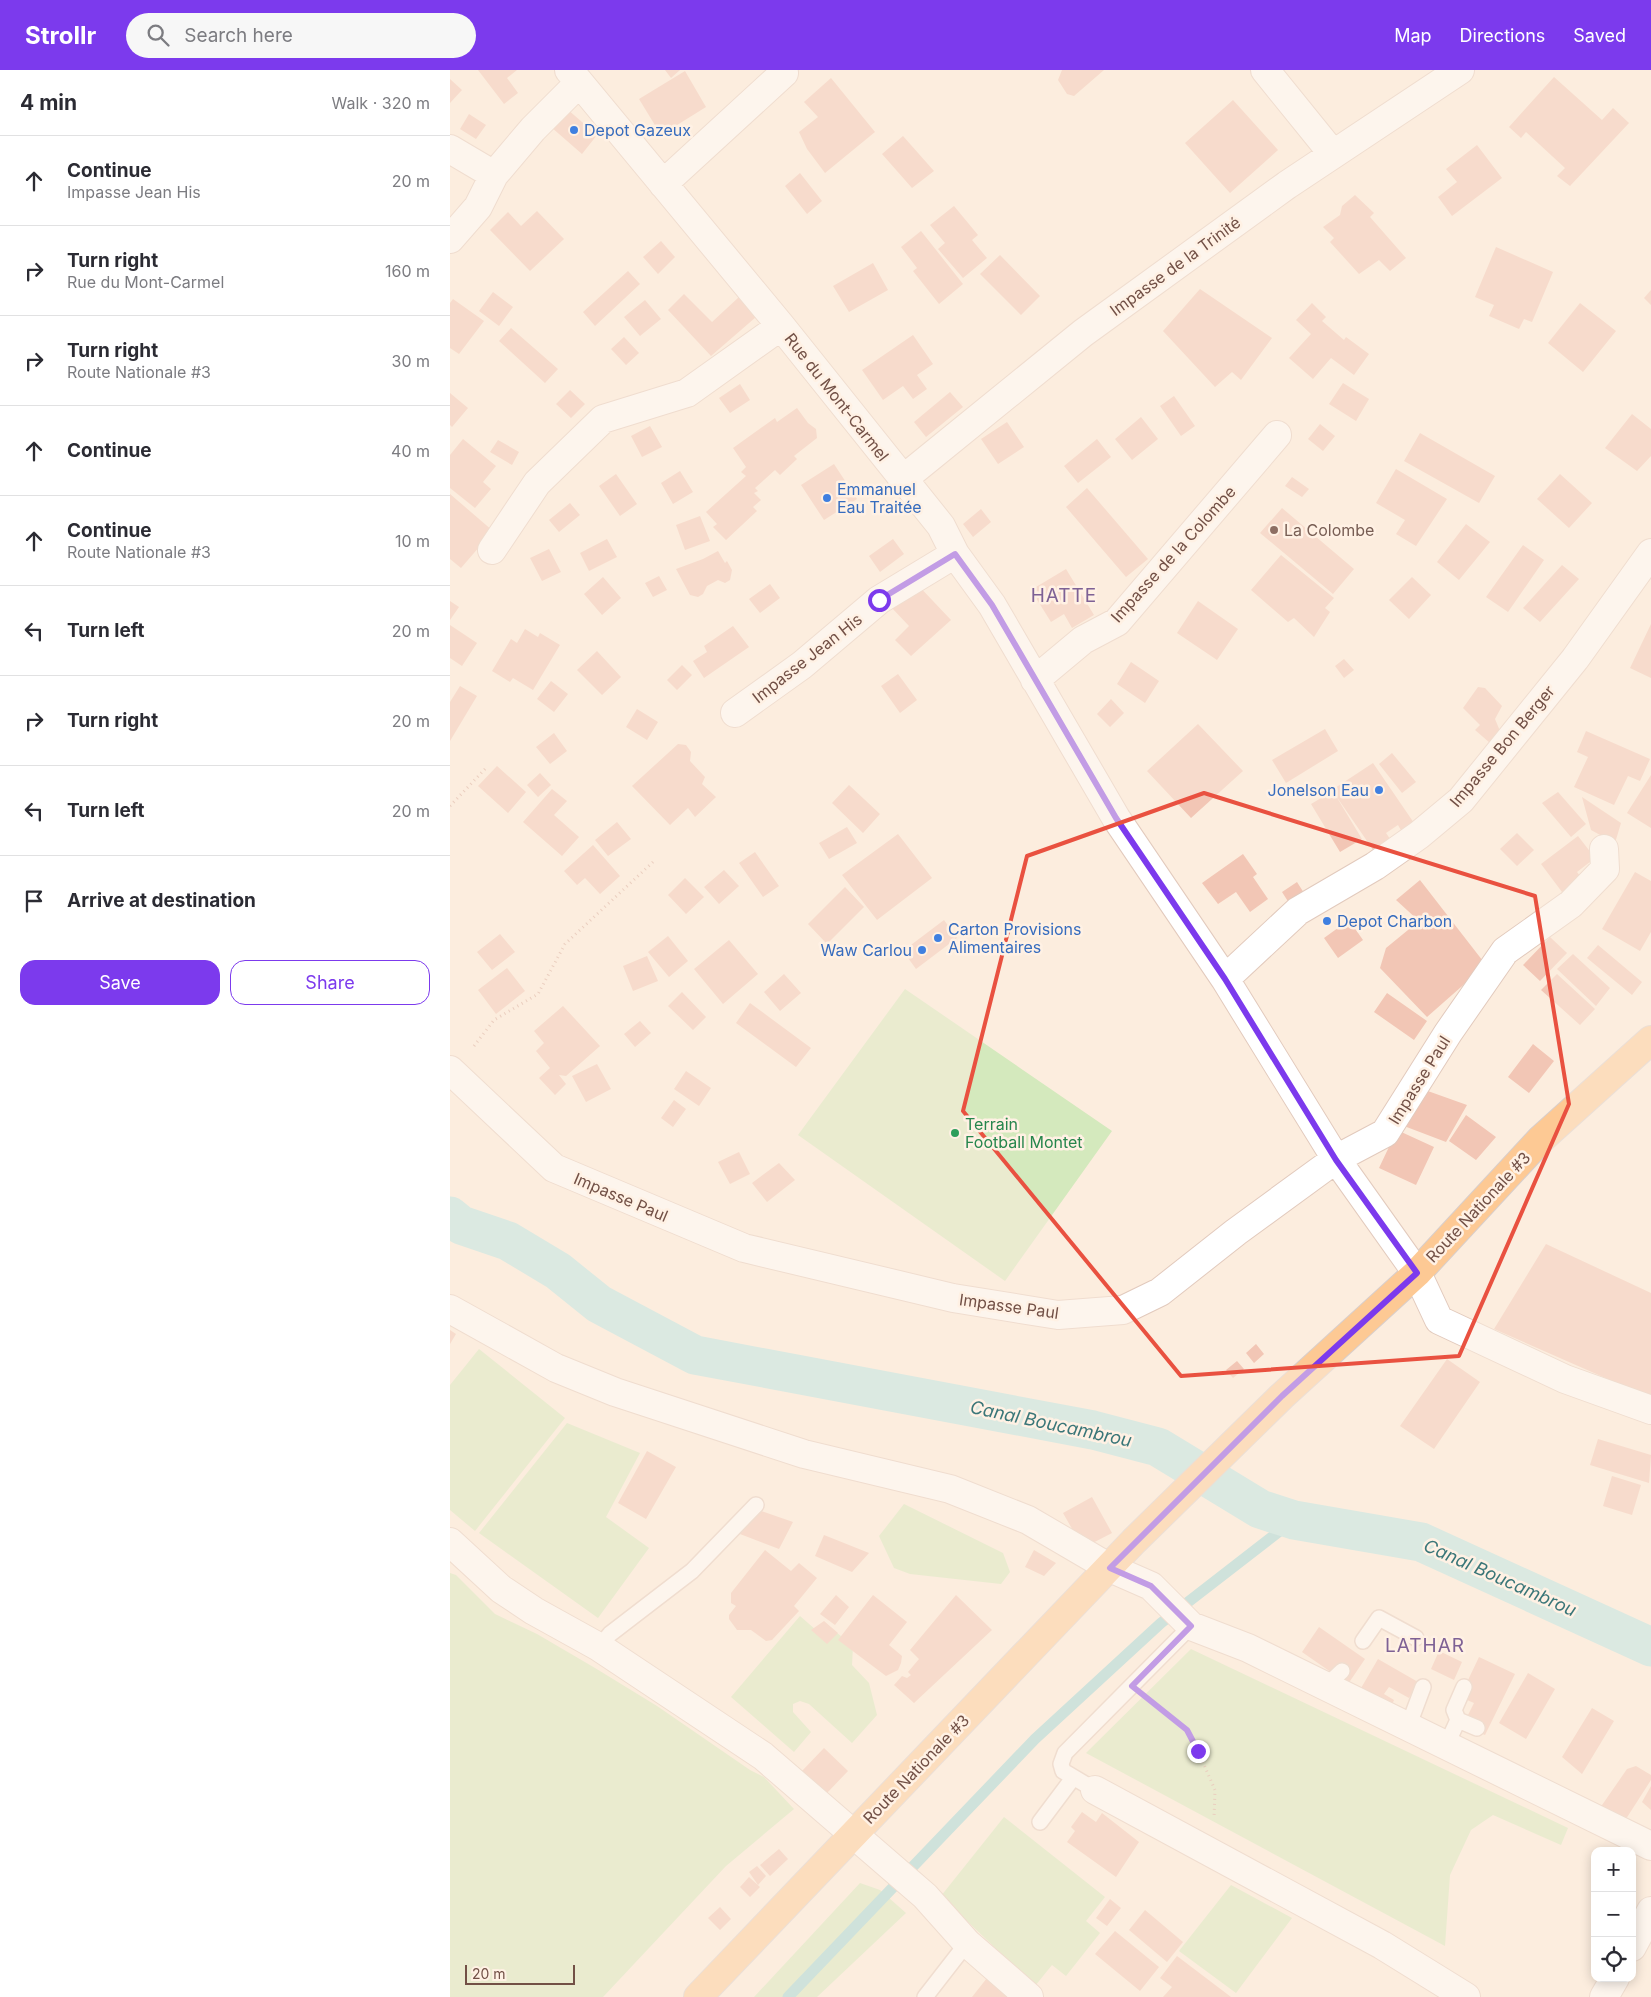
<!DOCTYPE html>
<meta charset="utf-8">
<style>
:root{--surface:#fff;--page:#f7f7f7;--text:#2b2b33;--muted:#7c7c81;--line:#e1e1e2;--accent:#7c3aed}
body{margin:0;font-family:Inter,sans-serif;background:var(--page);color:var(--text)}
.controls{position:absolute;right:15px;bottom:15px;display:grid;overflow:hidden;border-radius:10px;box-shadow:0 2px 12px #0003}
.controls button{width:45px;height:45px;display:grid;place-items:center;padding:0;border:0;border-bottom:1px solid var(--line);background:var(--surface);color:var(--text);font:25px sans-serif}
.scale{position:absolute;left:15px;bottom:12px;width:110px;box-sizing:border-box;padding-left:5px;border:2px solid #725046;border-top:0;font-size:14px;line-height:18px;white-space:nowrap;color:#725046;-webkit-text-stroke:4px #fff1e4;paint-order:stroke}
.stop{position:absolute;width:15px;height:15px;margin:-11px;border:4px solid #7c3aed;border-radius:50%;background:#fff}
.stop.end{background:#7c3aed;border-color:#fff;box-shadow:0 1px 5px #0008}
.list{margin:0;padding:0;list-style:none}
h2{display:flex;justify-content:space-between;align-items:center;height:65px;margin:0;padding:0 20px;font-size:21px}
h2 small{font-size:16px;font-weight:400;color:var(--muted)}
.list li{display:grid;grid-template-columns:32px 1fr auto;gap:15px;align-items:center;box-sizing:border-box;height:90px;padding:0 20px;border-top:1px solid var(--line)}
.list b{display:block;font-size:19px;white-space:nowrap}
.list p{margin:0;font-size:16px;white-space:nowrap;color:var(--muted)}
.list em{font-size:16px;font-style:normal;color:var(--muted)}
.actions{display:flex;gap:10px;padding:15px 20px}
.actions a{flex:1;padding:11px 0;border:1px solid var(--accent);border-radius:15px;text-align:center;font-size:18px;color:var(--accent)}
.actions .main{background:var(--accent);color:#fff}
.icon{flex:none;width:28px;height:28px;fill:none;stroke:currentColor;stroke-width:2;stroke-linecap:round;stroke-linejoin:round}
.map{position:relative;flex:none;width:1201px;height:1927px;overflow:hidden}
header{display:flex;align-items:center;gap:30px;box-sizing:border-box;height:70px;padding:0 25px;background:var(--accent);color:#fff}
header strong{font-size:24px}
nav{display:flex;gap:28px;margin-inline-start:auto;font-size:18px}
.search{width:350px;height:45px;background:var(--page);display:flex;align-items:center;gap:12px;box-sizing:border-box;padding:0 18px;border-radius:28px;color:var(--muted);font-size:19px}
main{display:flex}
aside{flex:1;background:var(--surface)}
.map>svg:first-child{display:block}
</style>
<header>
<strong>Strollr</strong>
<div class="search"><svg class="icon" aria-label="search" viewBox="0 0 24 24"><circle cx="10" cy="10" r="6"/><path d="M15 15l6 6"/></svg>Search here</div>
<nav><a>Map</a><a>Directions</a><a>Saved</a></nav>
</header>
<main>
<aside>
<h2>4 min<small>Walk · 320 m</small></h2>
<ul class="list">
<li><svg class="icon" aria-label="ahead" viewBox="0 0 24 24"><path d="M12 20V5M6 11l6-6 6 6"/></svg><div><b>Continue</b><p>Impasse Jean His</p></div><em>20 m</em></li>
<li><svg class="icon" aria-label="right" viewBox="0 0 24 24"><path d="M7 20v-9h11M14 6l5 5-5 5"/></svg><div><b>Turn right</b><p>Rue du Mont-Carmel</p></div><em>160 m</em></li>
<li><svg class="icon" aria-label="right" viewBox="0 0 24 24"><path d="M7 20v-9h11M14 6l5 5-5 5"/></svg><div><b>Turn right</b><p>Route Nationale #3</p></div><em>30 m</em></li>
<li><svg class="icon" aria-label="ahead" viewBox="0 0 24 24"><path d="M12 20V5M6 11l6-6 6 6"/></svg><div><b>Continue</b></div><em>40 m</em></li>
<li><svg class="icon" aria-label="ahead" viewBox="0 0 24 24"><path d="M12 20V5M6 11l6-6 6 6"/></svg><div><b>Continue</b><p>Route Nationale #3</p></div><em>10 m</em></li>
<li><svg class="icon" aria-label="left" viewBox="0 0 24 24"><path d="M17 20v-9H6M10 6l-5 5 5 5"/></svg><div><b>Turn left</b></div><em>20 m</em></li>
<li><svg class="icon" aria-label="right" viewBox="0 0 24 24"><path d="M7 20v-9h11M14 6l5 5-5 5"/></svg><div><b>Turn right</b></div><em>20 m</em></li>
<li><svg class="icon" aria-label="left" viewBox="0 0 24 24"><path d="M17 20v-9H6M10 6l-5 5 5 5"/></svg><div><b>Turn left</b></div><em>20 m</em></li>
<li><svg class="icon" aria-label="arrive" viewBox="0 0 24 24"><path d="M6 21V4h12l-3 4 3 4H6"/></svg><div><b>Arrive at destination</b></div></li>
</ul>
<div class="actions"><a class="main">Save</a><a>Share</a></div>
</aside>
<div class="map">
<svg width="1201" height="1927" viewBox="0 0 1201 1927">
<rect width="100%" height="100%" fill="#fcedde"/>
<path fill="#d4e9bd" d="M455,919l207,142 -107,150 -207,-146z
M29,1279l86,69 -90,113 -25,-21v-125z
M117,1353l73,30 -34,64 43,31 -51,70 -119,-85z
M454,1434l99,49 7,19 -9,12 -91,-10 -16,-6 -15,-32z
M0,1503l6,2 39,39 42,20 58,34 62,38 93,64 14,7 30,32 -68,57 -123,131h-153z
M350,1546l24,21 7,-9 22,18 -1,19 17,18 8,32 -25,28 -43,-39 -9,-3 -7,3v8l18,20 -17,20 -63,-55z
M741,1579l377,179 -7,17 -68,-30 -22,15 -21,45 -5,71 -359,-193z
M554,1747l101,80 -19,24 14,12 -34,43 -14,-11 -17,21 -94,-90z
M410,1813l20,7 26,23 -89,84h-63z
M781,1815l61,33 -56,75 -57,-42z"/>
<g fill="none" stroke-linecap="round" stroke-linejoin="round">
<path stroke="#99d5d7" stroke-width="11" d="M338,1927l247,-258 126,-116 133,-103"/>
<path stroke="#b3e4e5" stroke-width="39" d="M0,1146l11,9 47,16 50,30 41,33 96,51 398,75 65,17 102,62 34,11 127,22 230,105"/>
</g>
<path fill="#f2c6b5" d="M28,0h39l-10,8 11,15 -14,11z
M215,0h15l-9,8z
M612,0h42l-30,26 -7,-2 -9,-14z
M235,1l21,36 -45,28 -22,-36z
M1104,7l48,43 11,-12 16,15 -59,63 -13,-10 8,-8 -39,-36 -5,6 -12,-11z
M381,8l44,54 -50,41 -18,-24 -8,-17 19,-15 -14,-15z
M0,9l12,11 -12,13z
M783,30l45,50 -48,43 -45,-50z
M117,39l30,26 -15,19 -31,-27z
M19,44l17,11 -10,14 -16,-10z
M453,66l31,35 -22,17 -30,-34z
M1027,75l25,33 -50,38 -14,-19 19,-15 -11,-13z
M350,103l22,28 -15,13 -22,-28z
M905,125l19,18 -4,4 36,41 -16,13 -11,-11 -20,14 -29,-32 4,-4 -11,-11 17,-12 2,-9z
M504,136l24,29 -6,5 15,18 -24,20 -25,-29 7,-6 -15,-18z
M87,141l27,28 -34,32 -40,-41 18,-18 13,14z
M471,161l42,53 -24,20 -26,-33 4,-3 -16,-21z
M211,171l14,16 -17,17 -15,-17z
M1046,177l57,25 -21,50 -8,-3 -5,10 -30,-13 5,-11 -19,-8z
M550,185l40,41 -19,19 -41,-41z
M423,193l15,27 -39,22 -16,-26z
M178,201l12,13 -45,42 -12,-14z
M750,219l72,49 -31,42 -9,-8 -17,15 -52,-56z
M1201,220v15l-7,-7z
M43,222l20,15 -14,19 -20,-15z
M234,224l28,28 27,-25 17,20 -45,39 -43,-46z
M3,229l31,22 -25,33 -9,-6v-45z
M195,230l16,19 -21,17 -16,-19z
M862,233l14,14 -4,4 22,19 2,-3 23,17 -15,21 -23,-17 -18,21 -24,-21 22,-24 -15,-14z
M1130,233l36,28 -33,41 -35,-29z
M61,258l47,41 -13,14 -46,-42z
M463,265l20,29 -16,11 10,14 -14,10 -10,-13 -20,14 -21,-30z
M174,267l15,16 -13,12 -15,-16z
M893,313l26,16 -13,22 -27,-17z
M290,314l10,16 -20,13 -11,-15z
M120,320l15,14 -14,14 -15,-14z
M500,322l13,15 -37,30 -12,-15z
M0,323l18,15 -16,19 -2,-2z
M724,326l21,30 -14,10 -21,-30z
M347,338l11,15 8,6 1,9 -23,18 3,3 -17,16 -5,-5 -20,18 3,3 -4,2 7,7 -8,7 4,4 -31,29 -13,-13 4,-3 -11,-12 40,-36 -5,-4 5,-5 -13,-19 42,-30 2,4z
M1182,344l19,15v27l-14,15 -32,-23z
M691,347l17,22 -26,21 -17,-21z
M557,352l17,25 -26,17 -17,-25z
M870,354l15,12 -12,15 -15,-12z
M200,356l12,21 -20,10 -11,-21z
M970,363l75,43 -16,27 -75,-42z
M13,369l33,27 -13,16 8,7 -16,19 -25,-20v-33z
M647,369l14,18 -33,26 -14,-17z
M48,370l21,12 -7,13 -22,-13z
M384,394l23,35 -33,21 -23,-35z
M946,399l51,30 -31,47 -20,-12 9,-14 -29,-17z
M230,401l13,21 -20,12 -12,-21z
M166,404l21,30 -17,12 -21,-30z
M1110,404l32,29 -23,25 -32,-29z
M842,407l17,12 -7,8 -17,-11z
M637,418l61,71 -22,18 -60,-70z
M0,424l43,37 -32,37 -11,-9z
M120,433l10,12 -21,17 -10,-12z
M832,438l72,61 -21,25 -73,-61z
M531,439l10,13 -18,15 -10,-13z
M250,446l10,25 -25,9 -9,-25z
M1016,454l24,18 -31,38 -22,-18z
M157,469l10,18 -28,14 -9,-18z
M443,469l11,15 -24,18 -11,-16z
M1073,475l21,15 -36,52 -22,-15z
M99,479l12,23 -19,9 -12,-23z
M268,481l7,12 2,-2 5,9 -2,10 -5,3 -7,-3 -11,6 -4,8 -5,3 -8,-2 -14,-26 27,-10z
M831,485l53,43 -9,10 5,4 -16,25 -20,-19 -6,4 -37,-32z
M1112,495l17,14 -39,43 -17,-14z
M616,499l28,46 -22,13 -8,-14 -13,8 -20,-32z
M209,506l8,14 -14,7 -8,-14z
M153,507l18,21 -19,17 -18,-21z
M962,507l19,18 -22,24 -20,-19z
M465,512l36,38 -40,36 -16,-16 14,-14 -19,-20z
M320,514l10,14 -20,15 -11,-14z
M0,531l9,6 -9,13z
M748,531l40,28 -21,31 -40,-27z
M1201,554v54l-21,-10z
M0,555l27,18 -15,23 -12,-8z
M283,556l16,21 -45,31 -11,-17 14,-9 -3,-6z
M75,559l13,8 2,-4 20,12 -27,45 -20,-12 -3,4 -18,-11 19,-32 6,4z
M147,581l24,26 -19,18 -25,-25z
M894,589l10,11 -10,8 -9,-12z
M681,592l28,19 -14,22 -28,-19z
M232,595l10,10 -15,15 -10,-10z
M448,604l19,26 -17,13 -19,-27z
M101,611l17,13 -14,18 -17,-13z
M10,616l17,10 -27,45v-39z
M1028,617l7,1 17,18 -7,13 5,12 -10,12 -15,-13 5,-5 -17,-17z
M661,629l13,14 -14,14 -13,-13z
M187,639l21,13 -11,18 -21,-13z
M748,654l45,47 -52,47 -44,-47z
M875,659l13,22 -52,32 -14,-23z
M1136,661l64,28 -10,22 -12,-5 -14,29 -40,-18 14,-30 -11,-5z
M104,663l13,18 -17,13 -14,-17z
M228,674l8,1 5,7 -1,9 15,16 -3,7 14,13 -21,20 -7,-9 -18,17 -38,-39z
M942,683l24,29 -14,11 -23,-29z
M923,693l41,60 -12,9 -4,-7 -12,8 9,13 -17,11 -46,-67z
M47,696l29,26 -18,21 -30,-27z
M90,703l11,12 -13,12 -11,-12z
M1201,705v53l-24,-15z
M399,715l31,29 -17,19 -31,-30z
M102,719l15,12 -13,14 25,22 -17,19 -39,-34z
M883,721l29,48 -22,13 -29,-48z
M1108,722l28,32 -15,13 -29,-34z
M1132,727l39,26 -6,20 -24,-13z
M167,752l14,17 -23,17 -13,-16z
M397,757l10,16 -28,16 -10,-16z
M1067,763l17,17 -17,16 -17,-17z
M448,764l34,44 -55,42 -35,-45z
M1128,766l17,22 -18,14 10,13 -19,15 -27,-36z
M143,775l27,31 -20,18 -15,-16 -8,7 -13,-14z
M305,782l24,34 -16,11 -24,-34z
M793,784l14,20 -4,3 15,22 -18,13 -14,-20 -18,12 -16,-21z
M274,800l15,16 -20,18 -15,-17z
M1185,802l16,9v51l-11,19 -38,-22z
M235,808l19,19 -18,17 -18,-19z
M970,810l66,85 -59,52 -47,-49 6,-20 33,-27 -23,-21z
M847,812l7,11 -15,10 -7,-11z
M395,817l19,20 -37,37 -19,-20z
M494,850l13,18 -41,31 -13,-18z
M899,850l14,20 -25,18 -14,-20z
M50,864l15,18 -23,18 -15,-18z
M218,866l20,25 -19,16 -21,-25z
M1100,867l17,16 -27,28 -17,-16z
M279,870l29,34 -35,30 -29,-35z
M1148,875l44,37 -10,13 -45,-37z
M1123,884l37,34 -14,18 -39,-37z
M197,886l11,25 -25,10 -10,-25z
M57,898l18,23 -29,23 -18,-24z
M334,904l17,19 -21,18 -16,-19z
M1107,904l38,35 -15,16 -39,-35z
M232,922l24,25 -13,13 -25,-24z
M937,923l40,28 -13,19 -40,-28z
M300,933l61,45 -15,19 -60,-44z
M113,936l37,40 -34,30 -7,-1 7,9 -11,11 -16,-17 11,-10 -14,-17 8,-8 -10,-12z
M190,951l11,12 -16,14 -11,-13z
M1083,974l21,17 -25,32 -21,-16z
M147,994l14,25 -25,13 -14,-26z
M236,1001l25,17 -12,18 -25,-17z
M975,1020l42,15 -21,37 -42,-16z
M224,1030l12,9 -13,18 -12,-9z
M1016,1045l30,22 -20,23 -27,-19z
M947,1060l37,17 -18,38 -37,-17z
M289,1082l11,22 -20,10 -12,-22z
M329,1093l16,17 -28,22 -15,-19z
M1096,1174l105,49v105l-157,-69z
M0,1260l6,4 -6,10z
M806,1274l8,10 -10,9 -8,-10z
M997,1289l33,23 -46,67 -34,-23z
M787,1291l7,8 -11,9 -7,-8z
M1148,1369l53,16 -2,28 -59,-18z
M197,1381l29,16 -30,52 -28,-16z
M1162,1406l29,9 -9,30 -29,-9z
M642,1427l20,36 -29,15 -20,-35z
M308,1440l35,12 -14,27 -39,-15z
M374,1465l45,18 -17,19 -37,-16z
M315,1480l26,21 8,-8 18,15 -23,28 5,5 -27,29 -6,1 -15,-11h-14l-8,-11v-4l7,-9 -5,-3v-10z
M584,1480l22,13 -12,13 -19,-9z
M386,1525l13,12 -14,18 -15,-11z
M423,1525l34,27 -18,23 13,11 -1,7 -3,7 -12,6 -48,-36z
M506,1525l36,35 -78,73 -20,-18 8,-9 5,2 4,-3 -3,-3 11,-13 -9,-9z
M374,1551l14,12 -11,11 -16,-14z
M869,1557l46,32 -17,25 -46,-32z
M989,1581l23,11 -8,18 -23,-11z
M1029,1587l36,17 -30,61 -22,-10 11,-22 -14,-6z
M928,1589l40,23 -9,16 -20,-11 -5,7 10,6 -6,14 -31,-19z
M1078,1603l27,16 -29,50 -27,-16z
M1142,1638l22,13 -32,53 -20,-17z
M374,1678l24,23 -21,22 -26,-21z
M1186,1696l15,9v5l-27,42 -24,-14 27,-39z
M1201,1716v24l-9,-8z
M632,1742l14,10 6,-9 37,29 -23,35 -49,-35 8,-11 -4,-4z
M329,1779l9,10 -18,17 -10,-11z
M307,1796l9,10 -8,9 -9,-13z
M299,1807l11,10 -10,10 -10,-10z
M660,1829l11,9 -14,18 -11,-8z
M270,1837l11,12 -11,11 -12,-12z
M695,1840l38,32 -16,20 -38,-32z
M665,1861l44,36 -19,24 -45,-37z
M727,1886l54,41h-68l9,-10 -12,-9z
M541,1903l29,24h-48z"/>
<g fill="none" stroke-linecap="round" stroke-linejoin="round">
<g stroke="#e2cabd" stroke-width="18">
<path id="service" d="M913,1571l16,-23 37,20
M149,1577l11,-13 82,-63 64,-66
M876,1616l16,-15
M1008,1650l19,8
M958,1657l15,-40
M996,1676l12,-26 -4,-10 10,-23
M645,1720l-32,-19 -2,-7 4,-11 126,-127
M590,1752l33,-44
M475,1927l42,-54"/>
</g>
<g stroke="#e2cabd" stroke-width="30">
<path id="minor" d="M119,0l212,256 160,200 14,28 37,51 124,213 109,161 111,180 81,114 22,47 126,59 86,31
M815,0l68,84
M0,79l44,26
M213,114l121,-111 -2,-3
M0,169l28,-32 16,-32 39,-46 46,-46
M452,410l181,-147 204,-148 173,-115
M42,480l45,-67 66,-64 84,-26 94,-67
M585,610l48,-40 34,-18 160,-187
M285,643l67,-48 77,-65 76,-46
M775,909l73,-68 77,-45 44,-31 42,-35 114,-141 76,-106
M0,1000l104,98 190,80 209,50 105,17 65,-5 37,-18 76,-60 100,-73 49,-26 63,-100 57,-82 66,-47 34,-35 -1,-20
M0,1239l106,59 59,24 189,62 146,35 78,31 82,48 41,18 40,40 57,22 403,198
M0,1472l51,47 33,22 65,36 164,109 162,140 42,47 62,54
M645,1720l287,155 84,52
M1182,1877l19,-36
M1154,1927l11,-19"/>
</g>
<g stroke="#d8cecb" stroke-width="30">
<path id="primary" d="M248,1927l436,-456 148,-145 135,-123 123,-133 111,-100"/>
</g>
<path stroke="#d6a999" stroke-width="3" stroke-dasharray="1 4" stroke-linecap="butt" d="M0,736l36,-38
M24,976l20,-26 44,-26 27,-50 88,-82
M702,1632l35,28 11,21 17,39 -1,28"/>
<use href="#service" stroke="#fff" stroke-width="15"/>
<use href="#minor" stroke="#fff" stroke-width="28"/>
<use href="#primary" stroke="#fdc994" stroke-width="28"/>
</g>
<g fill="none" stroke-linecap="round" stroke-linejoin="round">
<path stroke="#7c3aed" stroke-width="6" d="M429,530l76,-46 37,51 124,213 109,161 111,181 81,113 -135,123 -172,172 41,18 40,40 -59,60 55,44 11,21"/>
</g>
<path d="M0 0H1201V1927H0ZM754,723l331,103 34,208 -110,252 -278,20 -218,-265 64,-255z" fill="#fcedde" fill-opacity=".55" fill-rule="evenodd"/>
<path fill="none" stroke="#e95140" stroke-width="4" stroke-linejoin="round" d="M754,723l331,103 34,208 -110,252 -278,20 -218,-265 64,-255z"/>
<g fill="#3f7fe0" stroke="#fff1e4" stroke-width="2">
<circle cx="124" cy="60" r="5"/>
<circle cx="377" cy="428" r="5"/>
<circle cx="929" cy="720" r="5"/>
<circle cx="877" cy="851" r="5"/>
<circle cx="488" cy="868" r="5"/>
<circle cx="472" cy="880" r="5"/>
</g>
<circle fill="#8d6e63" stroke="#fff1e4" stroke-width="2" cx="824" cy="460" r="5"/>
<circle fill="#2e9e5b" stroke="#fff1e4" stroke-width="2" cx="505" cy="1063" r="5"/>
<g text-anchor="middle" stroke-width="5" stroke-linejoin="round" paint-order="stroke">
<g font-size="16" fill="#366cbe" stroke="#fff1e4" text-anchor="start">
<text x="134" y="66">Depot Gazeux</text>
<text x="387" y="425">Emmanuel<tspan x="387" dy="18">Eau Traitée</tspan></text>
<text x="919" y="726" text-anchor="end">Jonelson Eau</text>
<text x="887" y="857">Depot Charbon</text>
<text x="498" y="865">Carton Provisions<tspan x="498" dy="18">Alimentaires</tspan></text>
<text x="462" y="886" text-anchor="end">Waw Carlou</text>
</g>
<g font-size="16" fill="#725046" stroke="#fff1e4">
<text transform="translate(725 196) rotate(-36)" y="6">Impasse de la Trinité</text>
<text transform="translate(387 327) rotate(52)" y="6">Rue du Mont-Carmel</text>
<text transform="translate(723 484) rotate(-48)" y="6">Impasse de la Colombe</text>
<text transform="translate(357 588) rotate(-38)" y="6">Impasse Jean His</text>
<text transform="translate(1052 676) rotate(-50)" y="6">Impasse Bon Berger</text>
<text transform="translate(969 1010) rotate(-58)" y="6">Impasse Paul</text>
<text transform="translate(171 1127) rotate(23)" y="6">Impasse Paul</text>
<text transform="translate(1028 1137) rotate(-47)" y="6">Route Nationale #3</text>
<text transform="translate(559 1236) rotate(8)" y="6">Impasse Paul</text>
<text transform="translate(466 1699) rotate(-46)" y="6">Route Nationale #3</text>
</g>
<g font-size="16" fill="#785e54" stroke="#fff1e4" text-anchor="start">
<text x="834" y="466">La Colombe</text>
</g>
<g font-size="16" fill="#27864d" stroke="#fff1e4" text-anchor="start">
<text x="515" y="1060">Terrain<tspan x="515" dy="18">Football Montet</tspan></text>
</g>
<g font-size="18" font-style="italic" fill="#3a7678" stroke="#fff1e4">
<text transform="translate(601 1354) rotate(12)" y="6">Canal Boucambrou</text>
<text transform="translate(1050 1508) rotate(24)" y="6">Canal Boucambrou</text>
</g>
<g font-size="19" letter-spacing="1" fill="#7e6195" stroke="#fff1e4">
<text x="614" y="532">HATTE</text>
<text x="975" y="1582">LATHAR</text>
</g>
</g>
</svg>
<div class="controls">
<button>+</button>
<button>−</button>
<button><svg class="icon" aria-label="locate" viewBox="0 0 24 24"><circle cx="12" cy="12" r="6"/><path d="M12 2v4M12 18v4M2 12h4M18 12h4"/></svg></button>
</div>
<div class="scale">20 m</div>
<div class="stop" style="left:429px;top:530px"></div>
<div class="stop end" style="left:748px;top:1681px"></div>
</div>
</main>
